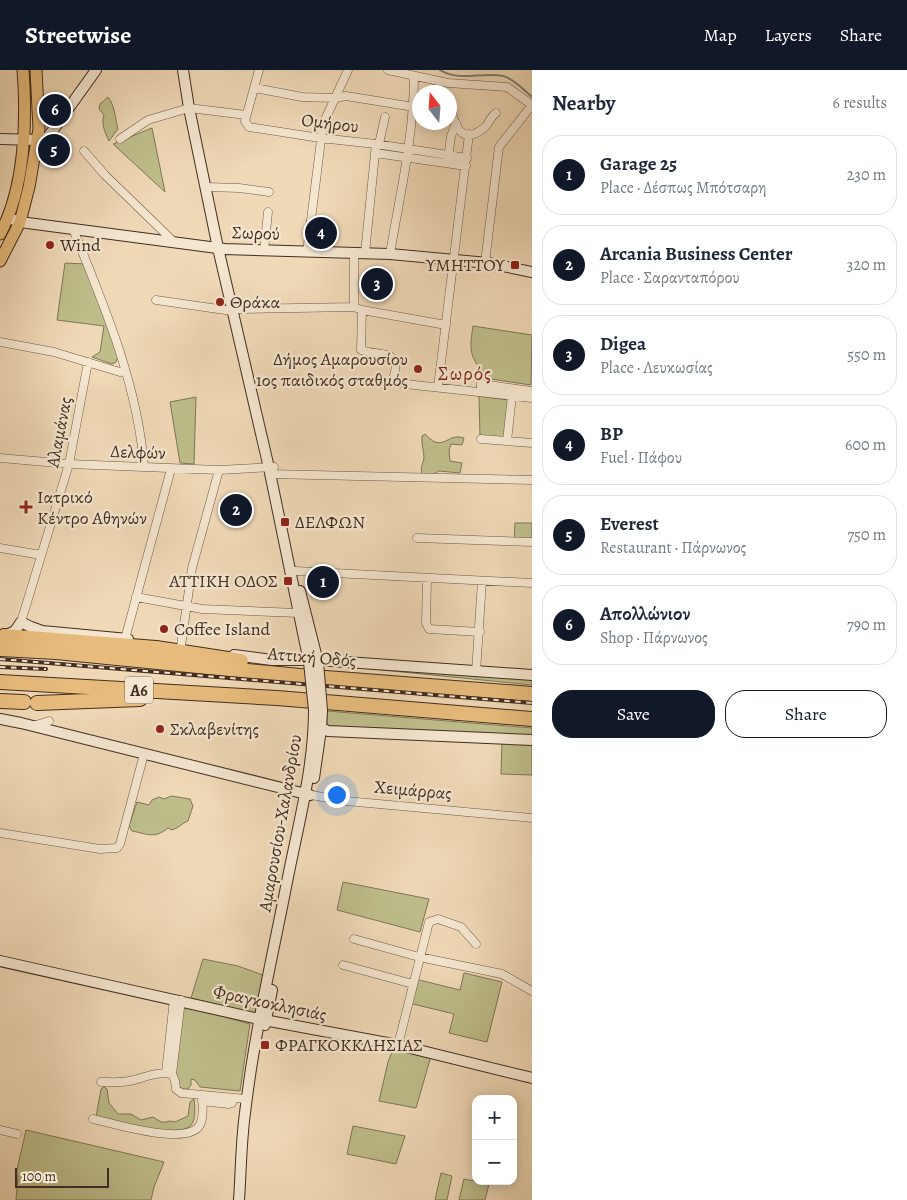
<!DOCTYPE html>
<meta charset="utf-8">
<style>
:root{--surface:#fff;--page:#f6f6f7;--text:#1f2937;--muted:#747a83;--line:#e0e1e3;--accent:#111827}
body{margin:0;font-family:Alegreya,serif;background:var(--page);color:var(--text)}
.controls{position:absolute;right:15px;bottom:15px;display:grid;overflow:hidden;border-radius:10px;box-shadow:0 2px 12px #0003}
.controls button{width:45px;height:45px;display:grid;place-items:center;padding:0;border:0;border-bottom:1px solid var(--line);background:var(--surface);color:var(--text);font:25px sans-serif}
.compass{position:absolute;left:412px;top:15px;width:45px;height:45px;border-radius:50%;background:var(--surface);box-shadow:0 2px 12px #0003;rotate:343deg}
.scale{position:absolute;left:15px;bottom:12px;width:94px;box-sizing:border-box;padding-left:5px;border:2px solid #422d20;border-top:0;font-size:14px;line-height:18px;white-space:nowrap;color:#422d20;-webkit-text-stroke:4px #f5e6d0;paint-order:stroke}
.you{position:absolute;left:336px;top:724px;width:18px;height:18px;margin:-12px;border:4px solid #fff;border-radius:50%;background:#1a73e8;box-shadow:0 0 0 8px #1a73e833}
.badge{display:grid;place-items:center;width:32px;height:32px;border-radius:50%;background:var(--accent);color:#fff;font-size:16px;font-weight:700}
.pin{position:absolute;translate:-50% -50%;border:2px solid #fff;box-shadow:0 1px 5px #0006}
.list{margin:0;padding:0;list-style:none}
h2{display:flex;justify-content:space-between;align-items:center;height:65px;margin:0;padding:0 20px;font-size:21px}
h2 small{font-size:16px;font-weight:400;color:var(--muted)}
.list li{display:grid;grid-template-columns:32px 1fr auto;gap:15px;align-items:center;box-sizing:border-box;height:80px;margin:0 10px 10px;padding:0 10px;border:1px solid var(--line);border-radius:20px}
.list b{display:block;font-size:19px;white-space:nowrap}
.list p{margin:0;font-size:16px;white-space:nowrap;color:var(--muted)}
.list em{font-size:16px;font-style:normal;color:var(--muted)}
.actions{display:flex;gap:10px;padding:15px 20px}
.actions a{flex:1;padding:11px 0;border:1px solid var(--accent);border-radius:20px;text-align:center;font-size:18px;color:var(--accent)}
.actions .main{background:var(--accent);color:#fff}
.map{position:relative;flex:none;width:532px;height:1130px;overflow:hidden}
header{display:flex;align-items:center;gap:30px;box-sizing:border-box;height:70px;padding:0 25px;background:var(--accent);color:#fff}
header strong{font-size:24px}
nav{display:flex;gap:28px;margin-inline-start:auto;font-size:18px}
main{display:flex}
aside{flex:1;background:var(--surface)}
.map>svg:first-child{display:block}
</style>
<header>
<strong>Streetwise</strong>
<nav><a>Map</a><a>Layers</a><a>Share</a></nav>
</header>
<main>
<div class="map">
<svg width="532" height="1130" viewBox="0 0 532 1130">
<rect width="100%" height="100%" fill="#f0d9b7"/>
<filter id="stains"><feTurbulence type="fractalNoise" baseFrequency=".004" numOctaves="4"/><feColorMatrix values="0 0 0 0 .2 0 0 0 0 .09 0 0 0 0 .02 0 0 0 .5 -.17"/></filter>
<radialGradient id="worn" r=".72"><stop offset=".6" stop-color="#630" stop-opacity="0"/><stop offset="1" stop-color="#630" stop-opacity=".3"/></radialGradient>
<path fill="#bebe8b" stroke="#807656" d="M108,27c7,9 7,21 10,32l-9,12c-4,-9 -8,-16 -5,-26l-5,-6 1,-5z
M152,58l13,64 -52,-48z
M65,193l21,1 32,92 -2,6 -4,2 -20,-7 8,-5 4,-26 -47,-6z
M473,256l59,9 -1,50 -47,-7v-6c-16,-15 -14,-26 -11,-46z
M479,326l29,4 -3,39 -25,-2z
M196,327l-2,67 -14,-1 -10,-61z
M425,364c3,3 7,7 10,8 11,4 15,-9 29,-4l-2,7 -11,-1 -2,6 1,11 12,2 -2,10 -21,-2 -9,5 -8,-2c-2,-6 1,-10 2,-16 0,-8 -3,-14 -2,-22z
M515,453h17v19h-18z
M362,598l170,8v9z
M327,641l205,17v8l-205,-10z
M502,673l30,1v31l-31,-1z
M171,726l19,3 3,7 -5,15c-6,2 -9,7 -16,9l-4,-2c-13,11 -21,6 -36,3l-3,-5 8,-24 12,3 3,-5 7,-3 5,2z
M343,812l86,17 -9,33 -83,-22z
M203,889l35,7 25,9 -6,34 -2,3 -3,1 -61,-15z
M464,903l38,9 -15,60 -38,-9 5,-19 -45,-11 6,-24 45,11z
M182,935l68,19 -10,67 -40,-4 -5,-7 -4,-1v6l-3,4h-8l-5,-12z
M394,977l37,9 -15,52 -37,-7 9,-39z
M104,1017l3,2 2,14 9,11h13l10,6 12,-3 8,5h5l4,-1 5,1 13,-6 2,-14 4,-3c1,7 2,21 -3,26 -12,15 -77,-4 -95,-8l5,-28z
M353,1056l52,10 -9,28 -49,-10z
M26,1060l138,32 -10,25 -3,13h-135l2,-24 -2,-2z
M441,1103l11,3 -5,24h-12z
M464,1109l25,5 -4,16h-26z"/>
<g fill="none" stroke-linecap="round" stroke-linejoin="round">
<path stroke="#778276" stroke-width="2" d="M440,0c19,12 41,2 63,6 10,2 21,14 29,21"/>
<g stroke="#6e5846" stroke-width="9">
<path id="street" d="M259,0l-14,51 4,6 71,11 56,6 91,14
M388,0l60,13 59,4 25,18 -33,42 -14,116
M255,18l47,9 33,1 11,-2 68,11
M450,35c4,18 10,42 34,23 5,-4 6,-11 12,-15
M120,69l28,-19 41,-12 57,7
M379,74l6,-27
M84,81l21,24 69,67
M375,83l91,13
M448,89l3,-23 5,-13
M206,117l33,1 30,4
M73,159c31,76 65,156 71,238
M264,180l4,-38
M307,182l16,-128 25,-54
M365,183l11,-109
M390,184c10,-60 24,-118 24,-178
M156,230l76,11
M354,237v-54
M238,239l116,-2 8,3 84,15
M362,240l-1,40c21,7 42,-2 32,29l3,4 136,15
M0,272l54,10 66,20 5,-1
M438,317l31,-253
M481,322v-8l51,7
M481,369l51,4
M507,371l5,-45
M0,388l69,6 150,6 55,-3
M270,404l262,6
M417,468l115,4
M0,478l41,7
M295,501l237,12
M427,508l-1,45 3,6 51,3
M136,527l66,12 96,4
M21,552l48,-158 19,-102
M125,569l46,-170
M181,576l11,-78 27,-98
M476,602l6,-91
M33,656l16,-5
M311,725l35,6 186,17
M0,763l100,16 17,-1 3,-4 24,-90
M354,869l65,18 83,17 30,17
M343,895l70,19
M398,975l31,-123 9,-3 23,8 15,17
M166,1003l8,-74
M172,1004l9,-74
M101,1012c9,0 19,1 28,-1 15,-3 28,-10 43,-7l3,7 1,8 5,4 65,6
M202,1031l27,3 3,-1 2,-5
M93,1049c20,4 101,30 108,3 3,-8 1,-19 2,-27
M0,1060l17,4"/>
</g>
<g stroke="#422d20" stroke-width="12">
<path id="secondary" d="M183,0l6,38 29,140 51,220 40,194
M0,69l37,1 11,-3 48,-67
M9,148l11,4 205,27 165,5 98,9 44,9
M300,521l18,71
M4,566l11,-5 6,-9 10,5 11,4 86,8
M234,585l38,5h46l214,15
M0,649l21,4 289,72
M317,656l11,5 204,9
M314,708l7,-49 1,-19
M0,891l259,58 139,26 134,33
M265,955l7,-35
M239,1130c2,-29 2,-58 6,-87 9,-78 27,-154 42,-231 11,-57 27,-114 27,-172"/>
</g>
<g stroke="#422d20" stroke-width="13">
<path id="primary" d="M0,164c25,-46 27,-113 23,-164
M0,191l20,-39 9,-35 10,-58 -3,-59"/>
</g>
<g stroke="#422d20" stroke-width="16">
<path id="highway" d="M4,566l152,12 85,13
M0,579l56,3 244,24 232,18
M0,612l277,16 255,21
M0,631l24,1
M37,633l103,-4"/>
</g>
<use href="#street" stroke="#f5e6d0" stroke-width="8"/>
<use href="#secondary" stroke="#f5e6d0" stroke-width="10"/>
<use href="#primary" stroke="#e8bc7c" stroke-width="11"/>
<use href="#highway" stroke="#e8bc7c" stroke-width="14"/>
<g stroke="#422d20" stroke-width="4">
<path id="rail" d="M0,589l532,44
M0,597l46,2"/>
</g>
<use href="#rail" stroke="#f5e6d0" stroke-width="2" stroke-dasharray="5.5" stroke-linecap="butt"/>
<g stroke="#422d20" stroke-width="12" stroke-linecap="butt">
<path id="secondary-bridge" d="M309,592l5,48
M318,592l4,48"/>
</g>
<use href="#secondary-bridge" stroke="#f5e6d0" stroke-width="10"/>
</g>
<g fill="#8f2418" stroke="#f5e6d0" stroke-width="2">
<circle cx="50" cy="175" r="5"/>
<rect x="510" y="190" width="10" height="10" rx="2.5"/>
<circle cx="220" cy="232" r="5"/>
<circle cx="418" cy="299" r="5"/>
<path d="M23.5 429.5h5v5h5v5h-5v5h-5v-5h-5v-5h5z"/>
<rect x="280" y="447" width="10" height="10" rx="2.5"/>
<rect x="283" y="506" width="10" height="10" rx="2.5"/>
<circle cx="164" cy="559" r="5"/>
<circle cx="160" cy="659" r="5"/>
<rect x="260" y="970" width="10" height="10" rx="2.5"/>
</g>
<g text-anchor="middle" stroke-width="4.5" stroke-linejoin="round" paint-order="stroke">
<rect fill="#f5e6d0" stroke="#786455" stroke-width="1" x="125" y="606.5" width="28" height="27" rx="4"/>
<g font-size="16" font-weight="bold" fill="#422d20">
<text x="139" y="626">Α6</text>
</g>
<g font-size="18" fill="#422d20" stroke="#f5e6d0">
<text transform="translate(330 53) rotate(7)" y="6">Ομήρου</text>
<text transform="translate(256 163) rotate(2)" y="6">Σωρού</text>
<text transform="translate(59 362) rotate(-79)" y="6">Αλαμάνας</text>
<text transform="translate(138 382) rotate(2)" y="6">Δελφών</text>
<text transform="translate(312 587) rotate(5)" y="6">Αττική Οδός</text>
<text transform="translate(413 720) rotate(5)" y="6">Χειμάρρας</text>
<text transform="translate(280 753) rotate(-80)" y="6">Αμαρουσίου-Χαλανδρίου</text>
<text transform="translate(270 933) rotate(12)" y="6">Φραγκοκλησιάς</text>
</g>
<g font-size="18" fill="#422d20" stroke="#f5e6d0" text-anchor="start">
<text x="60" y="181">Wind</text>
<text x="505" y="201" text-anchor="end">ΥΜΗΤΤΟΥ</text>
<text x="230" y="238">Θράκα</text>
<text x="408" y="295" text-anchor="end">Δήμος Αμαρουσίου<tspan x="408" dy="21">1ος παιδικός σταθμός</tspan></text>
<text x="37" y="433">Ιατρικό<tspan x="37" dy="21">Κέντρο Αθηνών</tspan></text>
<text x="295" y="458">ΔΕΛΦΩΝ</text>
<text x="278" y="517" text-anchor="end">ΑΤΤΙΚΗ ΟΔΟΣ</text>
<text x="174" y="565">Coffee Island</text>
<text x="170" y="665">Σκλαβενίτης</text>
<text x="275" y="981">ΦΡΑΓΚΟΚΚΛΗΣΙΑΣ</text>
</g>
<g font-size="19" letter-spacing="1" fill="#7a1f14" stroke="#f5e6d0">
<text x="465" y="310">Σωρός</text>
</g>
</g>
<rect width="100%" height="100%" filter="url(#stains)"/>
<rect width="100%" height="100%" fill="url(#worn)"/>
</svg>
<div class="controls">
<button>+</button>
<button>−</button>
</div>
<svg class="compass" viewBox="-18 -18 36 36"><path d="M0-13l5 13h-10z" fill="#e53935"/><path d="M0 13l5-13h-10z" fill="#747a83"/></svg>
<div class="scale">100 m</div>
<div class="you"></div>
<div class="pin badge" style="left:323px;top:512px">1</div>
<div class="pin badge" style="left:236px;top:440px">2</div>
<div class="pin badge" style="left:377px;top:214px">3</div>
<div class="pin badge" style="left:321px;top:163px">4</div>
<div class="pin badge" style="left:54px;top:80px">5</div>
<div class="pin badge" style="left:55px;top:40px">6</div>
</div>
<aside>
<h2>Nearby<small>6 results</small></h2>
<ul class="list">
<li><span class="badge">1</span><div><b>Garage 25</b><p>Place · Δέσπως Μπότσαρη</p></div><em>230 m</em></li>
<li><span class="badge">2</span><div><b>Arcania Business Center</b><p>Place · Σαρανταπόρου</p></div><em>320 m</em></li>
<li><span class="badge">3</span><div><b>Digea</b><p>Place · Λευκωσίας</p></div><em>550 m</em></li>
<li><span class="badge">4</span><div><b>BP</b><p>Fuel · Πάφου</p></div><em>600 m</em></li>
<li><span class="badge">5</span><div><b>Everest</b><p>Restaurant · Πάρνωνος</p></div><em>750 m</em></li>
<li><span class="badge">6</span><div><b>Απολλώνιον</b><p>Shop · Πάρνωνος</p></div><em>790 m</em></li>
</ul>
<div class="actions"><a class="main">Save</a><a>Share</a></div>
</aside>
</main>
